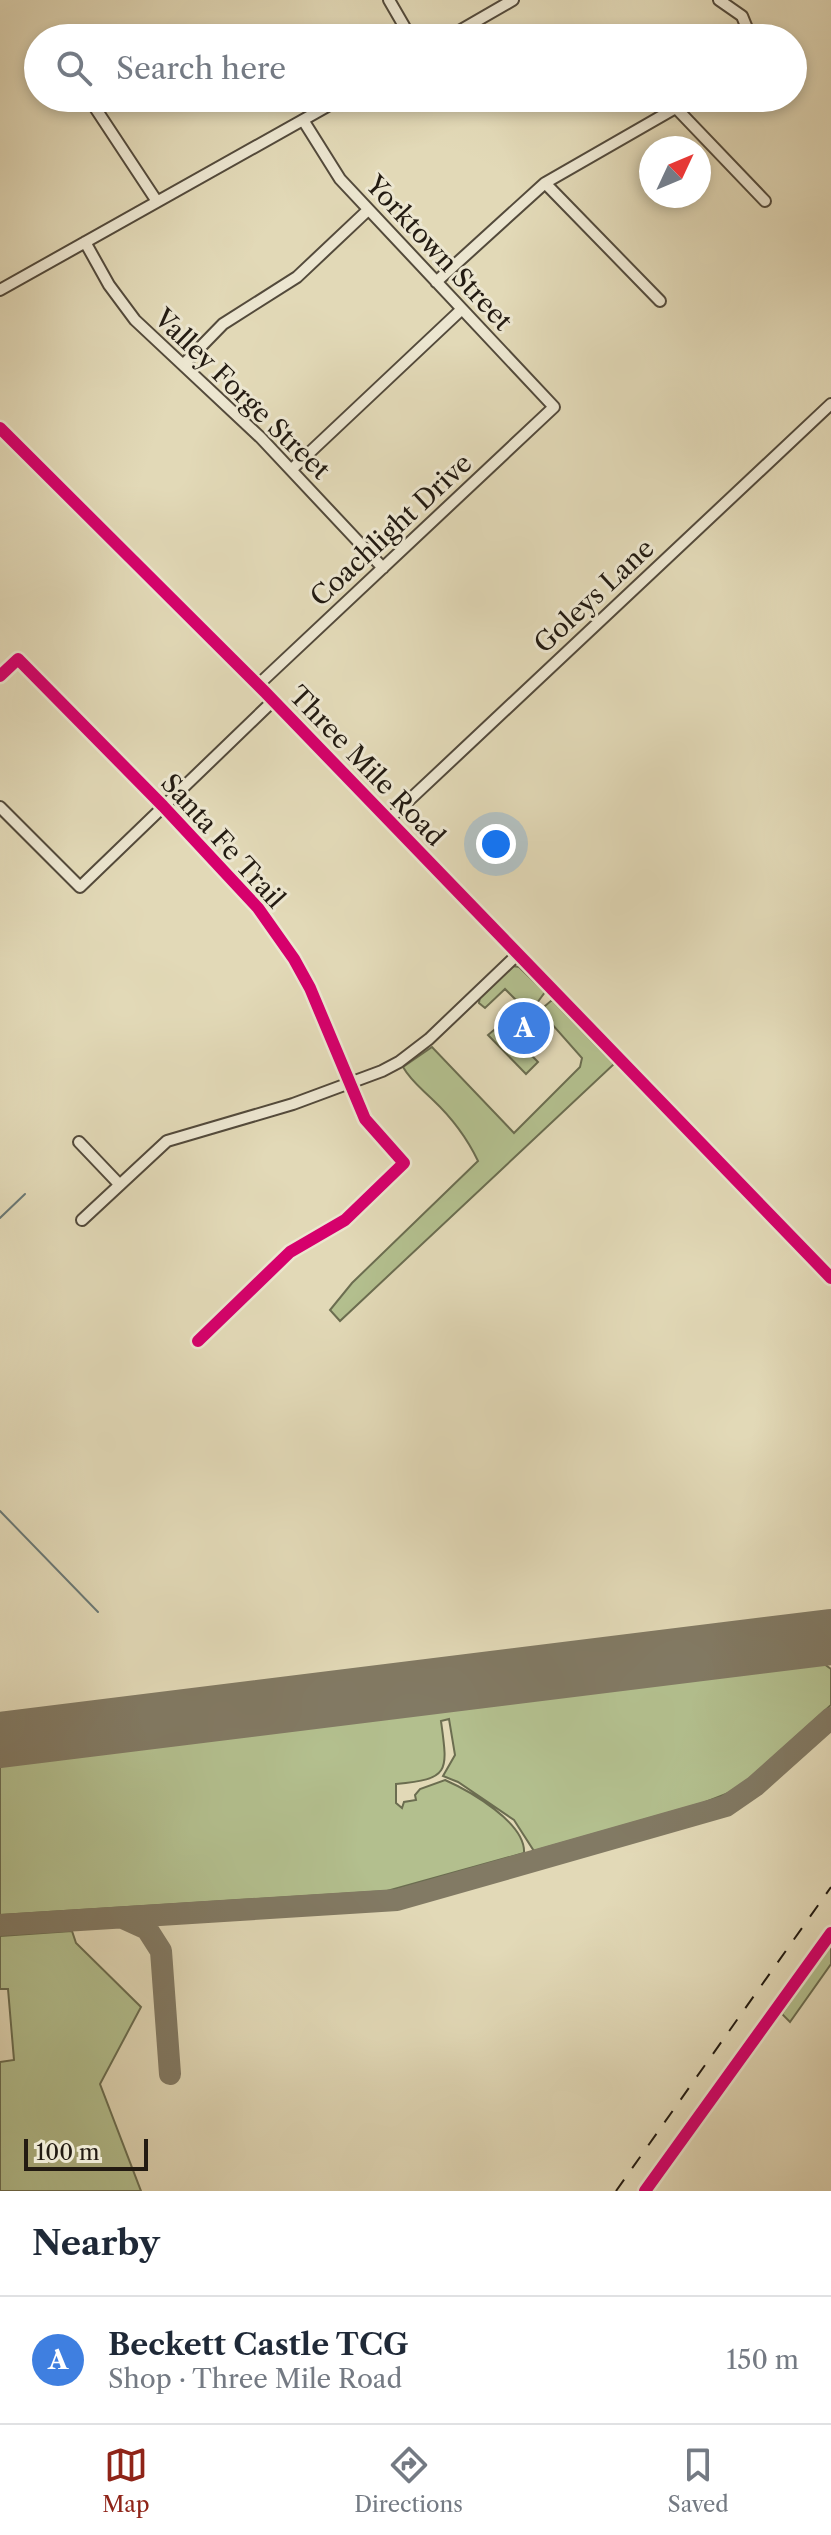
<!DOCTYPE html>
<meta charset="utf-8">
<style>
:root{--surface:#fff;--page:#f6f6f7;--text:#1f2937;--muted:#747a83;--line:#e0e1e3;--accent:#8f2418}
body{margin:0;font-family:"Libre Caslon Text",serif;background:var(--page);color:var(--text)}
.compass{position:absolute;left:639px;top:136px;width:72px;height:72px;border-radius:50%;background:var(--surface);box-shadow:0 4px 12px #0003;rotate:46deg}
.scale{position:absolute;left:24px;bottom:20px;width:124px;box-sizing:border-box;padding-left:8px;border:4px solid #231b12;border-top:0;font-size:22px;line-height:28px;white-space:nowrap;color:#231b12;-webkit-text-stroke:6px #ece6d0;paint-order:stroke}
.you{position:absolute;left:496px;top:844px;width:28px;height:28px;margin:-20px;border:6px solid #fff;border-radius:50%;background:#1a73e8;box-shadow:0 0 0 12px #1a73e833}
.badge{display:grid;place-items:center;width:52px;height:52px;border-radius:50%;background:var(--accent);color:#fff;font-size:26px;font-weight:700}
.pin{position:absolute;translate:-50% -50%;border:4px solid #fff;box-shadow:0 2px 8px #0006}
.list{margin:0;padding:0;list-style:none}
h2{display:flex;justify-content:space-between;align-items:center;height:104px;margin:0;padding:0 32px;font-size:34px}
h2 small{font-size:26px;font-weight:400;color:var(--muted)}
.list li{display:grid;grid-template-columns:52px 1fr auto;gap:24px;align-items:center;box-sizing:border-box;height:128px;padding:0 32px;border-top:2px solid var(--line)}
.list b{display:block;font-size:30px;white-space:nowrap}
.list p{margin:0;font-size:26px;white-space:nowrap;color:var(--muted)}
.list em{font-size:26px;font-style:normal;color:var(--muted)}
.icon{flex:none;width:44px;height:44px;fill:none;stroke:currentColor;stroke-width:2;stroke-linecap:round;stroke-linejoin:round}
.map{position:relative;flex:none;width:831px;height:2191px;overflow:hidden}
.search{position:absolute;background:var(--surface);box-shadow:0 4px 12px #0003;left:24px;right:24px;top:24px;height:88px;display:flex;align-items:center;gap:20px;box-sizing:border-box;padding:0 28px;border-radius:44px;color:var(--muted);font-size:30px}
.sheet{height:232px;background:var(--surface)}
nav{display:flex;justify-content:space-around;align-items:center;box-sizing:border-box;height:112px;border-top:2px solid var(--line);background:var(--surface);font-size:22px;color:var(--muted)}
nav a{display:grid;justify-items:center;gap:4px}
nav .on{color:var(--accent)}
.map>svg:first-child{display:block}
</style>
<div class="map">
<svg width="831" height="2191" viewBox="0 0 831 2191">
<rect width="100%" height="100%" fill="#e2d9b7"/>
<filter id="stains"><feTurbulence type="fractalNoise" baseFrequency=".0025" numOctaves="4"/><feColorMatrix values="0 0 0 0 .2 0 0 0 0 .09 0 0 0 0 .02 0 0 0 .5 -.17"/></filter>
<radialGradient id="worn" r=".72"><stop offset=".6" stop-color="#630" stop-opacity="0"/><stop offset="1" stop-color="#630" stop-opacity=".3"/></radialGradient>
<path fill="#b3bf8e" stroke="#6b6d50" stroke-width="2" d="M512,966l7,1 26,25 -8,11 -14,4 -18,-18 -20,19 -6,-5 1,-7z
M552,1000l62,64 -274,257 -10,-11 22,-27 126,-122c-11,-23 -27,-44 -45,-61 -12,-12 -22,-19 -30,-33l29,-20 82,86 66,-66 2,-9 -39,-44 2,-8z
M501,1024l37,38 -12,12 -38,-39z
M810,1658l7,1 14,10v36l-83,75 -17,12 -28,11 -169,48 -20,-31 -56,-38 -15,-6 12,-21 -6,-36 -8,2c7,51 9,58 -45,63v19l6,5 2,-6 12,-2 -1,-5 5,-6 25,-9c25,11 81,43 79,73l-137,38 -387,24v-157z
M72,1931l4,12 65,64 -41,77 41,107h-141v-129l14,-2 -6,-71h-8v-53z
M831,1944v20l-41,58 -8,-8z"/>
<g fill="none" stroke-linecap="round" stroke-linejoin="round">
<path stroke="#6a7976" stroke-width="2" d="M0,1218l25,-24
M0,1511l98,101"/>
<path stroke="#827a64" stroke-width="22" d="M125,1919l22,10 14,22 9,123
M0,1925l397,-25 329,-94 29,-20 76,-68"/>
<path stroke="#827a64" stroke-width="56" d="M0,1740l831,-103"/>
<g stroke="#534a3b" stroke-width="14">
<path id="minor" d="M389,0l22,38
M719,0l23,16 9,22
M447,38l66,-38
M90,100l66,100
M676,108l89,93
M545,183l115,118
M85,242l24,43 26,35 126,118 122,130
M436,282l109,-99 148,-85
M0,290l342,-192
M183,365l40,-41 74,-47 71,-67
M0,428l265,264 566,586
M291,470l171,-161
M0,676l18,-17 145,147 95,102 36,51 16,29 55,131 39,44 -59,57 -55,32 -92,89
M258,685l296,-278 -214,-228 -37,-59
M0,807l80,80 193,-186
M388,820l443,-416
M79,1142l40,42
M82,1220l85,-79 126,-37 89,-33 17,-9 30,-23 89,-85"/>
</g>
<use href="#minor" stroke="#ece6d0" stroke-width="10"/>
<path stroke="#231b12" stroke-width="2" stroke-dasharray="14 14" stroke-linecap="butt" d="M616,2191l215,-304"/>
<g stroke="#ece6d0" stroke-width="17">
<path id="cycleway" d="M0,428l265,264 566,586
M0,676l18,-17 145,147 95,102 36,51 16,29 55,131 39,44 -59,57 -55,32 -92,89
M645,2191l186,-258"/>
</g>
<use href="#cycleway" stroke="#d6006c" stroke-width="12"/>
</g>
<g text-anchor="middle" stroke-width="6" stroke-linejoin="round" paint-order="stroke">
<g font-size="26" fill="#231b12" stroke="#ece6d0">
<text transform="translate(439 253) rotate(47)" y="9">Yorktown Street</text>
<text transform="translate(242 394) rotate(44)" y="9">Valley Forge Street</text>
<text transform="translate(391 530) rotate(-43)" y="9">Coachlight Drive</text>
<text transform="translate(594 596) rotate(-43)" y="9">Goleys Lane</text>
<text transform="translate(367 766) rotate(46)" y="9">Three Mile Road</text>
<text transform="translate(223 841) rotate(48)" y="9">Santa Fe Trail</text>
</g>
</g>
<rect width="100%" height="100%" filter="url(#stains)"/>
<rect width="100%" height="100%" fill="url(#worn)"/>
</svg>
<svg class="compass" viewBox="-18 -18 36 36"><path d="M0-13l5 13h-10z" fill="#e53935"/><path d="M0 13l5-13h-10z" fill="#747a83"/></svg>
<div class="scale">100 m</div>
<div class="you"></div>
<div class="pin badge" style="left:524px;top:1028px;background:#3f7fe0">A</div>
<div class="search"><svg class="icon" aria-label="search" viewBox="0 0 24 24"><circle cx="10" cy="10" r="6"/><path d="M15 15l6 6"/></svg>Search here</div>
</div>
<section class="sheet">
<h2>Nearby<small></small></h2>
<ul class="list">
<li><span class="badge" style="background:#3f7fe0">A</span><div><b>Beckett Castle TCG</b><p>Shop · Three Mile Road</p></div><em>150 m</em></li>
</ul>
</section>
<nav>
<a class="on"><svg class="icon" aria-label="map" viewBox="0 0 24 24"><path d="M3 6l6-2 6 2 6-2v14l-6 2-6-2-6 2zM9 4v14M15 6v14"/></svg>Map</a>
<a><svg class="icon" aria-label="directions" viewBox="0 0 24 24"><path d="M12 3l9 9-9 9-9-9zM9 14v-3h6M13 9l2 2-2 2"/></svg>Directions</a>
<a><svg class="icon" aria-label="saved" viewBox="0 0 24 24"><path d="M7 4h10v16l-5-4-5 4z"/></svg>Saved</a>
</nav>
